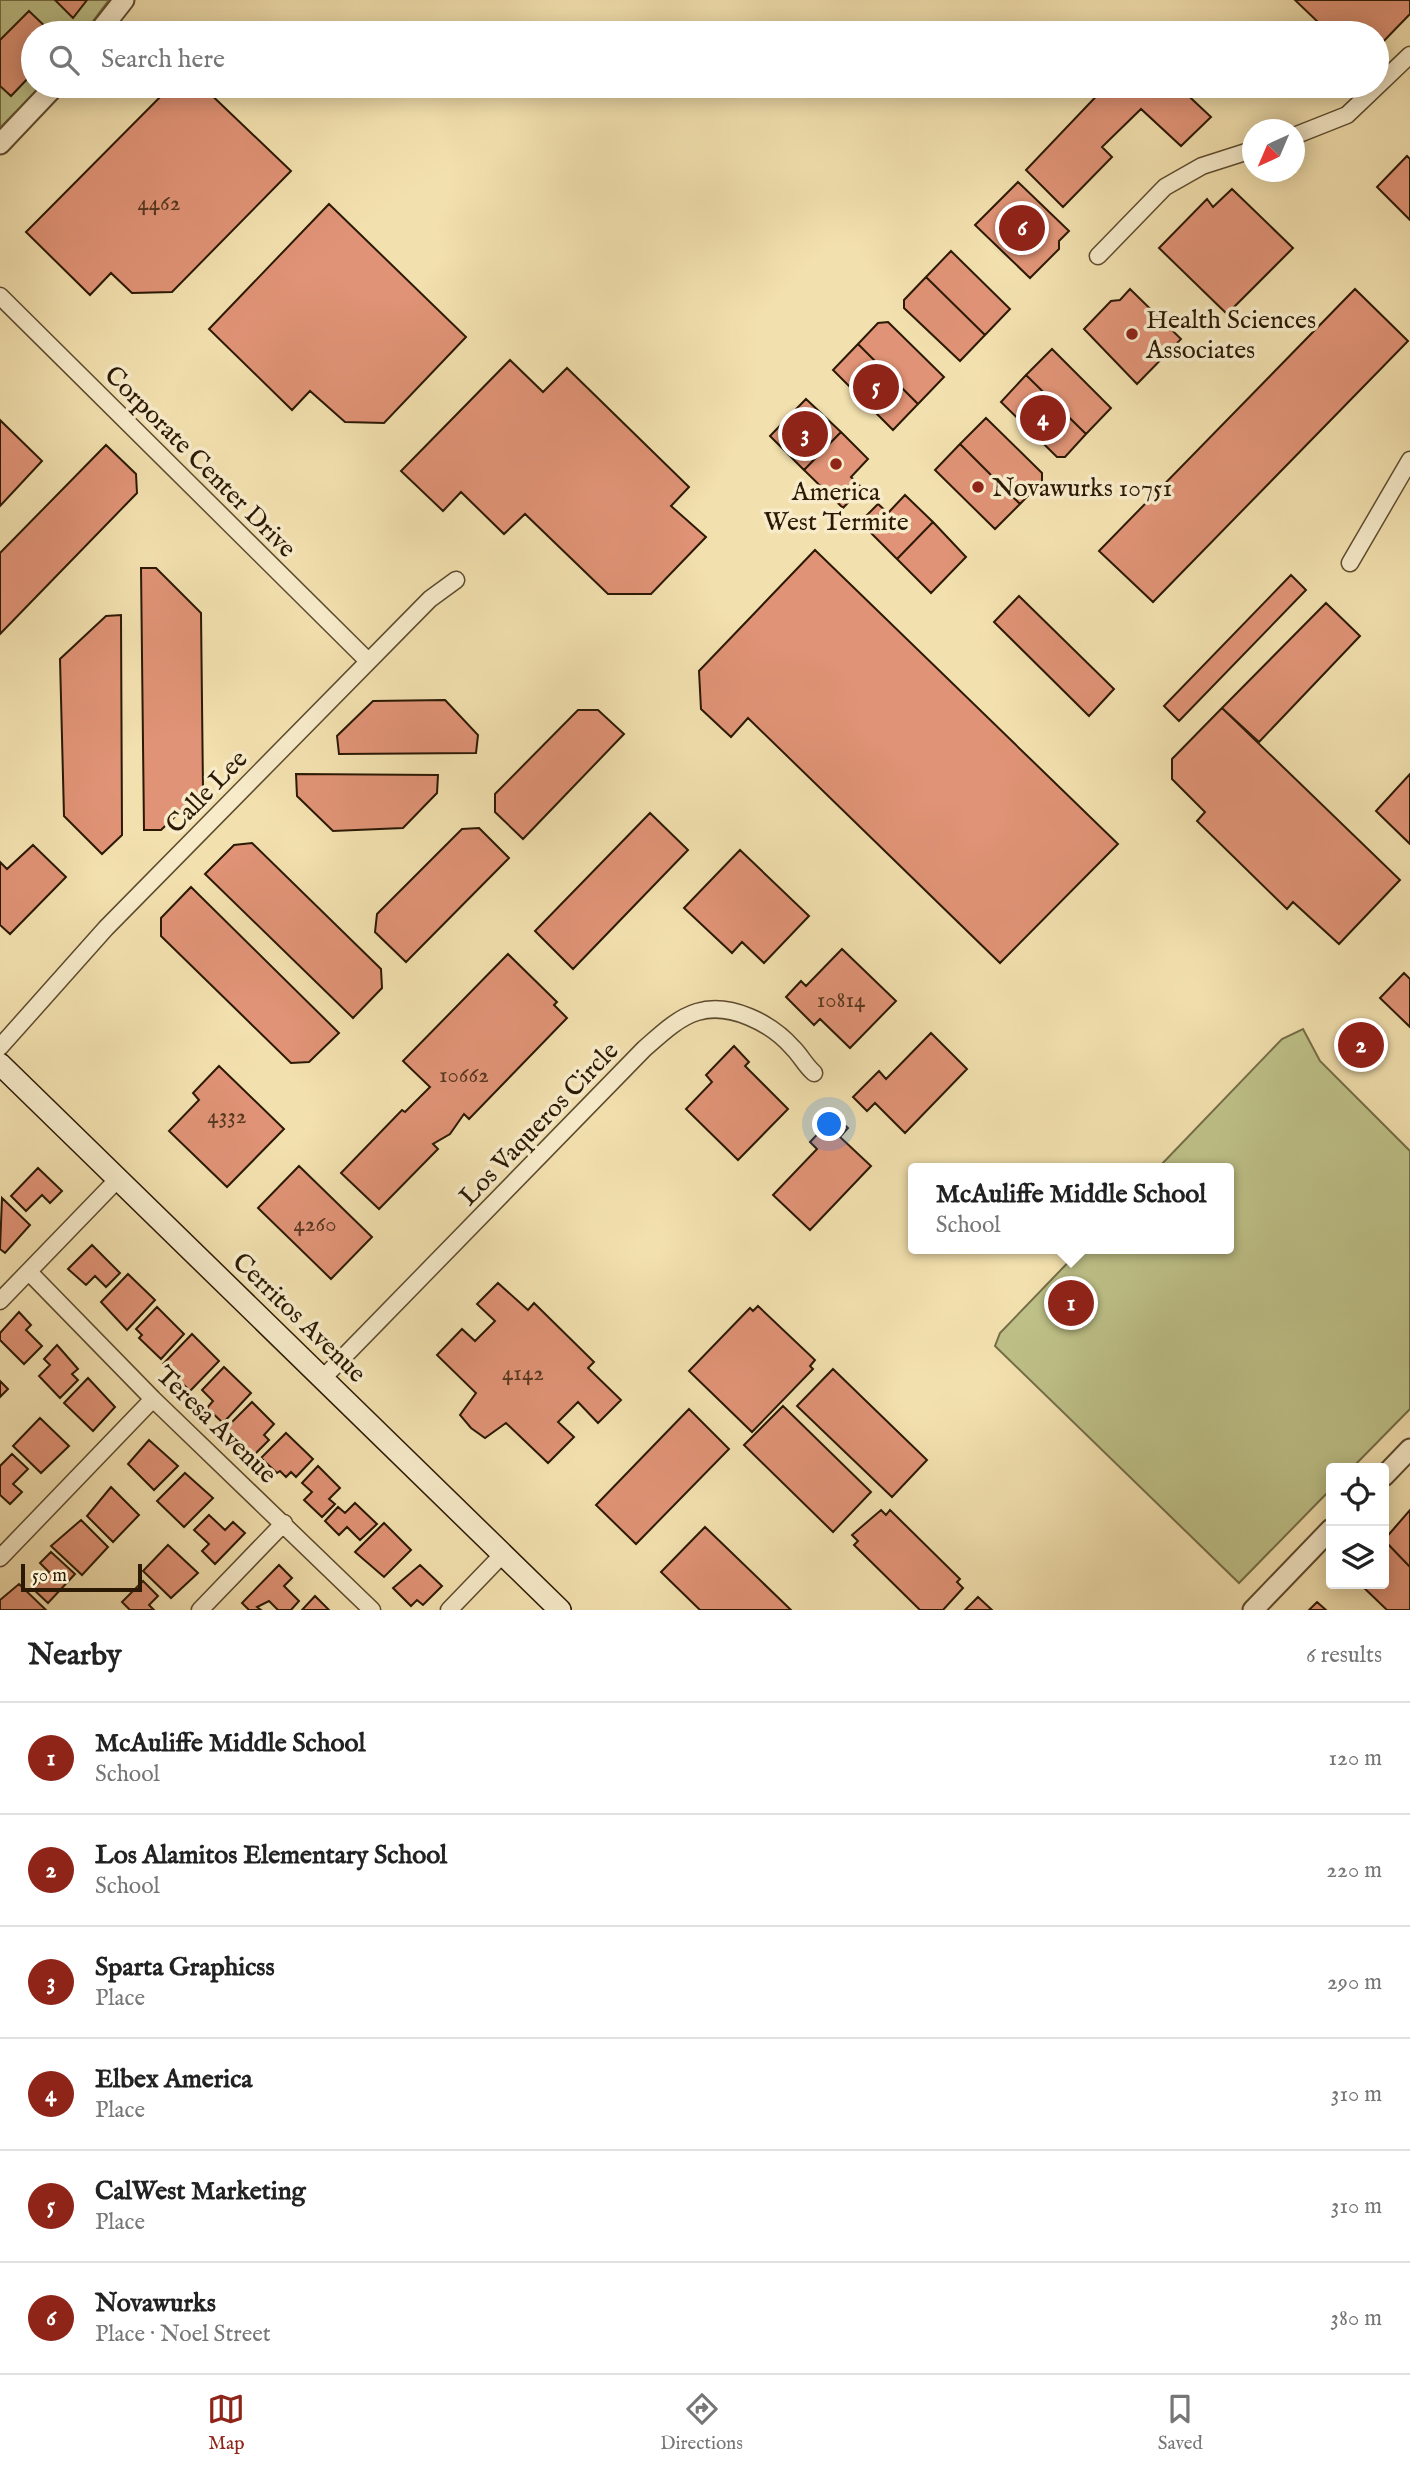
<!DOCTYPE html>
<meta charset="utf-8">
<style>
:root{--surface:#fff;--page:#f6f6f6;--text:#222;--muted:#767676;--line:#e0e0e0;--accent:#8f2418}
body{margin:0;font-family:"IM FELL English",serif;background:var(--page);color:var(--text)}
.controls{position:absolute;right:21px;bottom:21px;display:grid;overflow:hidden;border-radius:7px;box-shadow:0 4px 18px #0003}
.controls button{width:63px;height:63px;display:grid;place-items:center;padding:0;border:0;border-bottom:2px solid var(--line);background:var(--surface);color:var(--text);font:35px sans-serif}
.compass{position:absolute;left:1242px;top:119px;width:63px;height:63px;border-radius:50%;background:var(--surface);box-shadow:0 4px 18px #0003;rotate:224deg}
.scale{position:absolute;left:21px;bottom:18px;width:121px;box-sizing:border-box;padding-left:7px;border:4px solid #2b1904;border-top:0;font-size:19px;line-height:24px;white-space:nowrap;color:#2b1904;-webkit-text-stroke:5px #f7ebca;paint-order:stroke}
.you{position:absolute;left:830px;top:1125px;width:24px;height:24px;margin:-18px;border:5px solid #fff;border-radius:50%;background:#1a73e8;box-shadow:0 0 0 10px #1a73e833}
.badge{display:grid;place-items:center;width:46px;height:46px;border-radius:50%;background:var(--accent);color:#fff;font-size:23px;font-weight:700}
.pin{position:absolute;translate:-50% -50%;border:4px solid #fff;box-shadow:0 2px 7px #0006}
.popup{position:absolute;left:908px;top:1163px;width:326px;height:91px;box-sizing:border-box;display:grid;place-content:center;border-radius:7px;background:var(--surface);filter:drop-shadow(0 2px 5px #0005);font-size:23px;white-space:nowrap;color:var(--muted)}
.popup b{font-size:26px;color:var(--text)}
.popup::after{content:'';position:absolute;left:50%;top:100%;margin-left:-14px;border:14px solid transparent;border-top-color:var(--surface)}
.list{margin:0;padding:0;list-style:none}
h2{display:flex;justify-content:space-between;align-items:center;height:91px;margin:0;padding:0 28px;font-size:30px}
h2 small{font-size:23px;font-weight:400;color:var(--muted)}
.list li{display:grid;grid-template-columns:46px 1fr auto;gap:21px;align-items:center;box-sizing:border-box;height:112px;padding:0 28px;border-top:2px solid var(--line)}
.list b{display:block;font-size:26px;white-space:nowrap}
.list p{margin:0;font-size:23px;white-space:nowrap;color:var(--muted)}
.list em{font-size:23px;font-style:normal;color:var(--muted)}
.icon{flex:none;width:38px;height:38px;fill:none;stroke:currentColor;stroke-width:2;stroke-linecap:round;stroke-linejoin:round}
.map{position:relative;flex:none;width:1410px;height:1610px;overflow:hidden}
.search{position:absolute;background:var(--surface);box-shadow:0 4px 18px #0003;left:21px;right:21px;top:21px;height:77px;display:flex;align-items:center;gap:18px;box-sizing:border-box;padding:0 24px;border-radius:38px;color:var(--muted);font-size:26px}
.sheet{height:763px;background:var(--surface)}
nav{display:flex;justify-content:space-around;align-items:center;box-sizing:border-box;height:98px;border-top:2px solid var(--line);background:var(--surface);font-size:19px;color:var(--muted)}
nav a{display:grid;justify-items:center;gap:4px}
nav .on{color:var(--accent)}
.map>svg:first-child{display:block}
</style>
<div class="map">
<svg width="1410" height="1610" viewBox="0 0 1410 1610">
<rect width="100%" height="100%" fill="#f2e0ae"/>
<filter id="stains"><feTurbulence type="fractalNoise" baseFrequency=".00286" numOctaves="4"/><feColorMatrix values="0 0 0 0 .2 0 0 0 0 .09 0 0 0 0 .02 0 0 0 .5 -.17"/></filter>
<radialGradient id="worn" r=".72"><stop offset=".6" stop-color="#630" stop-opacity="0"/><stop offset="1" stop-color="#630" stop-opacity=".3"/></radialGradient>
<path fill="#bec188" stroke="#746d46" stroke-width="2" d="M0,0h109l-25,33h-51v53h8l-41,42z
M1303,1029l17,32 90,90v258l-58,59h-21v21l-92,94 -244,-237 5,-13 81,-84h147v-81h-70l124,-129z"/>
<path fill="#e09376" stroke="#2b1904" stroke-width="2" d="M55,0h32l-14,18z
M1295,0h115v14l-33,34v-15h-67l9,-10z
M29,11l23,22h-19v40l-22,23 -11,-10v-46z
M171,86h31l89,85 -119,121 -40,1 -21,-20 -21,22 -64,-63z
M1106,86h72l33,31 -30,29 -40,-37 -39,38 10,10 -49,50 -37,-37z
M1407,156l3,3v61l-33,-33z
M1018,182l51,49 -10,10v8l-29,29 -55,-53z
M1232,189l61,59 -66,66 -68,-66 48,-49 6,8z
M329,204l137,133 -82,86 -39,-1 -35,-31 -18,19 -83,-81z
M951,251l59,58 -25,26 -59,-58z
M926,277l59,58 -25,26 -56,-53v-8z
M1130,289l51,50 -44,45 -53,-55 27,-28 9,-1z
M1355,289l53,52 -255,261 -54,-51z
M888,322l56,55 -26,27 -60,-60 20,-21z
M858,344l60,60 -25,26 -60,-60z
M1052,349l59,59 -25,26 -60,-59z
M510,360l33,32 24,-24 122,119 -18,19 35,31 -55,57h-43l-83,-80 -21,20 -43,-42 -18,19 -42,-40z
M1026,375l60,59 -21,23h-8l-56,-55z
M806,399l35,33 -37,38 -34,-34z
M986,418l56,55v8l-22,23 -60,-60z
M0,420l42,41 -42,45z
M841,432l27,27 -17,18 11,11 -19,20 -39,-38z
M960,444l60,60 -25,25 -60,-59z
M106,445l30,29 1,19 -137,141v-81z
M905,495l28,27 -36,37 -37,-37 18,-18 10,9z
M933,522l33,35 -35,36 -34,-34z
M815,550l303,294 -118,119 -252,-245 -17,19 -30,-28 -2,-38z
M141,568h15l45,45 2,177 -42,40h-17z
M1291,575l15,15 -127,131 -15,-15z
M1019,596l95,93 -25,27 -95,-94z
M1326,603l34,33 -101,106 -37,-34z
M121,615l1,220 -20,19 -38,-38 -4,-157 46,-43z
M445,700l33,35 -2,18 -137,1 -2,-18 36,-35z
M1222,708l178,172 -61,64 -46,-42 -6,7 -90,-88 8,-9 -33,-33v-20z
M578,710h20l26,24 -101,105 -28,-27v-18z
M296,774l142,1 -1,18 -34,35 -70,3 -36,-35z
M1410,774v70l-34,-33z
M650,813l38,37 -115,119 -38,-38z
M479,828l30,30 -103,104 -31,-30 2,-18 85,-85z
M252,843l129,126 1,19 -29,30 -148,-144 29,-29z
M33,845l33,32 -56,57 -10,-9v-63l7,7z
M740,850l69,66 -45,47 -22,-21 -10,11 -48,-45z
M191,887l148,146 -30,29 -18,1 -130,-127v-18z
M842,949l54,52 -46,47 -30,-29 -6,6 -28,-28 15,-16 5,5z
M508,954l49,48 -3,3 13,13 -98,101 -5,-5 -14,20 -17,10 5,5 -59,60 -38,-36 61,-63 3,2 25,-25 -27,-26z
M1404,973l6,6v48l-30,-29z
M931,1033l36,36 -62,64 -30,-30 -8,8 -14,-14 26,-26 7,8z
M734,1046l15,16 -4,4 43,43 -50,51 -52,-51 26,-27 -6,-7z
M219,1066l65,63 -57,58 -58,-56 30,-31 -6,-7z
M835,1116l13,12 -8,9 31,29 -61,64 -37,-35 44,-46 -7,-7z
M299,1166l73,71 -41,42 -73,-71z
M38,1168l24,23 -12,12 -8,-8 -16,16 -15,-15z
M2,1198l28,27 -25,28 -5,-4z
M92,1245l28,28 -14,14 -11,-11 -9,9 -18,-16z
M128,1274l27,26 -28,30 -26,-28z
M498,1283l30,27 6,-7 60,59 -6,6 33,32 -23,23 -20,-21 -20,20 16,15 -26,26 -42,-40 -21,15 -14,-10 -11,-13 16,-22 -39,-38 25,-26 13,12 20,-20 -18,-17z
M758,1306l57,54 -5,6 3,3 -61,63 -63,-61 61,-63 3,3z
M157,1307l27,27 -23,25 -22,-21 3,-3 -6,-6z
M19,1312l12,13 -5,5 16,16 -18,18 -24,-24v-7z
M192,1334l27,27 -29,30 -27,-27z
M57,1345l21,24 -6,5 6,6 -18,18 -21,-22 11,-11 -6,-6z
M224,1367l27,26 -28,30 -16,-15 6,-7 -11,-11z
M833,1369l94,91 -35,37 -95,-91z
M88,1378l27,29 -22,24 -29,-28z
M0,1381l8,8 -8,8z
M252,1402l22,22 -10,11 5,5 -15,15 -27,-28z
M783,1406l88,86 -38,40 -89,-87z
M689,1409l40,40 -93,95 -40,-39z
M40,1418l29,28 -28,27 -28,-27z
M286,1433l27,26 -17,18 -5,-5 -5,5 -6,-6 -3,2 -16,-15z
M149,1440l29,26 -24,24 -26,-26z
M12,1454l16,15 -15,15 9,8 -12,12 -10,-9v-29z
M318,1466l22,22 -11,11 6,5 -13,13 -18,-17 8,-8 -10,-9z
M185,1473l28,25 -29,29 -27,-26z
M111,1487l28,28 -26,27 -26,-26z
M355,1503l22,21 -17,16 -13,-13 -8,8 -14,-14 13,-14 7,6z
M881,1510l5,5 4,-5 70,69 -3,3 6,6 -20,22h-23l-66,-65 4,-4 -6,-6z
M1410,1510v57l-26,-27z
M209,1515l16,15 8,-8 12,11 -30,31 -13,-13 7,-7 -15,-14z
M81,1520l27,27 -26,28 -31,-29z
M384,1523l27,27 -27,27 -29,-25z
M705,1527l86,83h-91l-39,-38z
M1384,1540l26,27v43h-23l-27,-26h24z
M168,1545l30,28 -27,25 -28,-27z
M51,1552l24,22 -27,29 -15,-14 16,-17 -9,-9z
M279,1565l13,13 -8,8 15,15 -8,9h-13l-9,-9 -12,6 4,3h-12l-7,-7z
M420,1565l22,21 -19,19 -6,-5 -6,6 -18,-18z
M143,1581l15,15 -9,9 5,5h-24l-8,-8z
M19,1584l27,26h-46v-10z
M315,1596l14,14h-27z
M978,1597l14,13h-27z
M1317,1602l9,8h-17z"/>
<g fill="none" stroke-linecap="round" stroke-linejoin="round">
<g stroke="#5d4b2e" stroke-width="19">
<path id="minor" d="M1294,136l53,-21 63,-60
M1098,256l67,-69 37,-21 50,-16
M0,296l368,365
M1350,563l60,-103
M0,1047l106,-119 324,-329 26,-19
M29,1272l124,127 219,211
M0,1301l117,-121
M323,1378l321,-329c15,-13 33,-31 53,-37 33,-10 74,11 96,36 8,8 12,17 21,25
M0,1558l153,-159
M200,1610l84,-87
M449,1610l54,-56"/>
</g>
<g stroke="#5d4b2e" stroke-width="23">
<path id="tertiary" d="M98,33l26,-33
M0,144l55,-58
M1384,1476l26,-27
M1253,1610l78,-81"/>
</g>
<g stroke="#2b1904" stroke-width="24">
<path id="secondary" d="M0,1064l560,546"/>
</g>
<use href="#minor" stroke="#f7ebca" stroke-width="16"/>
<use href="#tertiary" stroke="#f7ebca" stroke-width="19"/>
<use href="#secondary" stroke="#f7ebca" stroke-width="21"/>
</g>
<g fill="#8f2418" stroke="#f7ebca" stroke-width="2.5">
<circle cx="1132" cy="334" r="7"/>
<circle cx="836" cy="464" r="7"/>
<circle cx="978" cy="487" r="7"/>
</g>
<g text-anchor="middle" stroke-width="7" stroke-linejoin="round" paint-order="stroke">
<g font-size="23" fill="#583820">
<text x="159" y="210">4462</text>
<text x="841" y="1007">10814</text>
<text x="464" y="1082">10662</text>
<text x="227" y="1123">4332</text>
<text x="315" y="1231">4260</text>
<text x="523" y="1380">4142</text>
</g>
<g font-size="26" fill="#2b1904" stroke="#f7ebca" text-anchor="start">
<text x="1146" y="328">Health Sciences<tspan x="1146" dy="30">Associates</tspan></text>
<text x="992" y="496">Novawurks 10751</text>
<text x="836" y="500" text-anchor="middle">America<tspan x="836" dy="30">West Termite</tspan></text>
</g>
<g font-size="26" fill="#2b1904" stroke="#f7ebca">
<text transform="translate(201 461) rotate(45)" y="9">Corporate Center Drive</text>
<text transform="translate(206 791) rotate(-46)" y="9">Calle Lee</text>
<text transform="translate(538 1123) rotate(-46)" y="9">Los Vaqueros Circle</text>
<text transform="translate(300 1317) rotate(44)" y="9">Cerritos Avenue</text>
<text transform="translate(217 1424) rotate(44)" y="9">Teresa Avenue</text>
</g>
</g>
<rect width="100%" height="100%" filter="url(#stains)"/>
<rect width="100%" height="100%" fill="url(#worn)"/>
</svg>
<div class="controls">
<button><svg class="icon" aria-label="locate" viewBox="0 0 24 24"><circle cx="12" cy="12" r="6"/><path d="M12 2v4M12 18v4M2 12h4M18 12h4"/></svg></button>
<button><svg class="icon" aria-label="layers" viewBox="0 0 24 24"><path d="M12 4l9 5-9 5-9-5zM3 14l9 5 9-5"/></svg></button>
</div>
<svg class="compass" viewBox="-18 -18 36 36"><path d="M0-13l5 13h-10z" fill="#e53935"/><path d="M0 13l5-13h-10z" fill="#767676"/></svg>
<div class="scale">50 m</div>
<div class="you"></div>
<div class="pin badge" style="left:1071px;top:1303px">1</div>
<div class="popup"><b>McAuliffe Middle School</b>School</div>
<div class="pin badge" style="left:1361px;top:1045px">2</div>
<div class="pin badge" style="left:805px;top:434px">3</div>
<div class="pin badge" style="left:1043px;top:418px">4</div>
<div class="pin badge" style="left:876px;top:387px">5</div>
<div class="pin badge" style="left:1022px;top:228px">6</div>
<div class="search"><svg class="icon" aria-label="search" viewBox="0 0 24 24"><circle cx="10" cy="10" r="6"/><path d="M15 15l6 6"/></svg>Search here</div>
</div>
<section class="sheet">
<h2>Nearby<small>6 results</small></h2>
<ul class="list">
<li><span class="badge">1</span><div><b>McAuliffe Middle School</b><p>School</p></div><em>120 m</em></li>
<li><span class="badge">2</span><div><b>Los Alamitos Elementary School</b><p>School</p></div><em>220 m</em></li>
<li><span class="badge">3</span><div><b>Sparta Graphicss</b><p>Place</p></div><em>290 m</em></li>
<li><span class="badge">4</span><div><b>Elbex America</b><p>Place</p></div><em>310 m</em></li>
<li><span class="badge">5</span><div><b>CalWest Marketing</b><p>Place</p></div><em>310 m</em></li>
<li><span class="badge">6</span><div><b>Novawurks</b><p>Place · Noel Street</p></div><em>380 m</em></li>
</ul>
</section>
<nav>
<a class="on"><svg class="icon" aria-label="map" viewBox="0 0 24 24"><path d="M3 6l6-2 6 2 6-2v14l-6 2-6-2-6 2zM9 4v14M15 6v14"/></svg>Map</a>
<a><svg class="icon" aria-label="directions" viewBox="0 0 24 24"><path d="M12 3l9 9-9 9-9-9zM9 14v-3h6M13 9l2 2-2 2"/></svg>Directions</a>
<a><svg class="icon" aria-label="saved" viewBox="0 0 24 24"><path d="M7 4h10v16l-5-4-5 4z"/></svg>Saved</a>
</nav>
